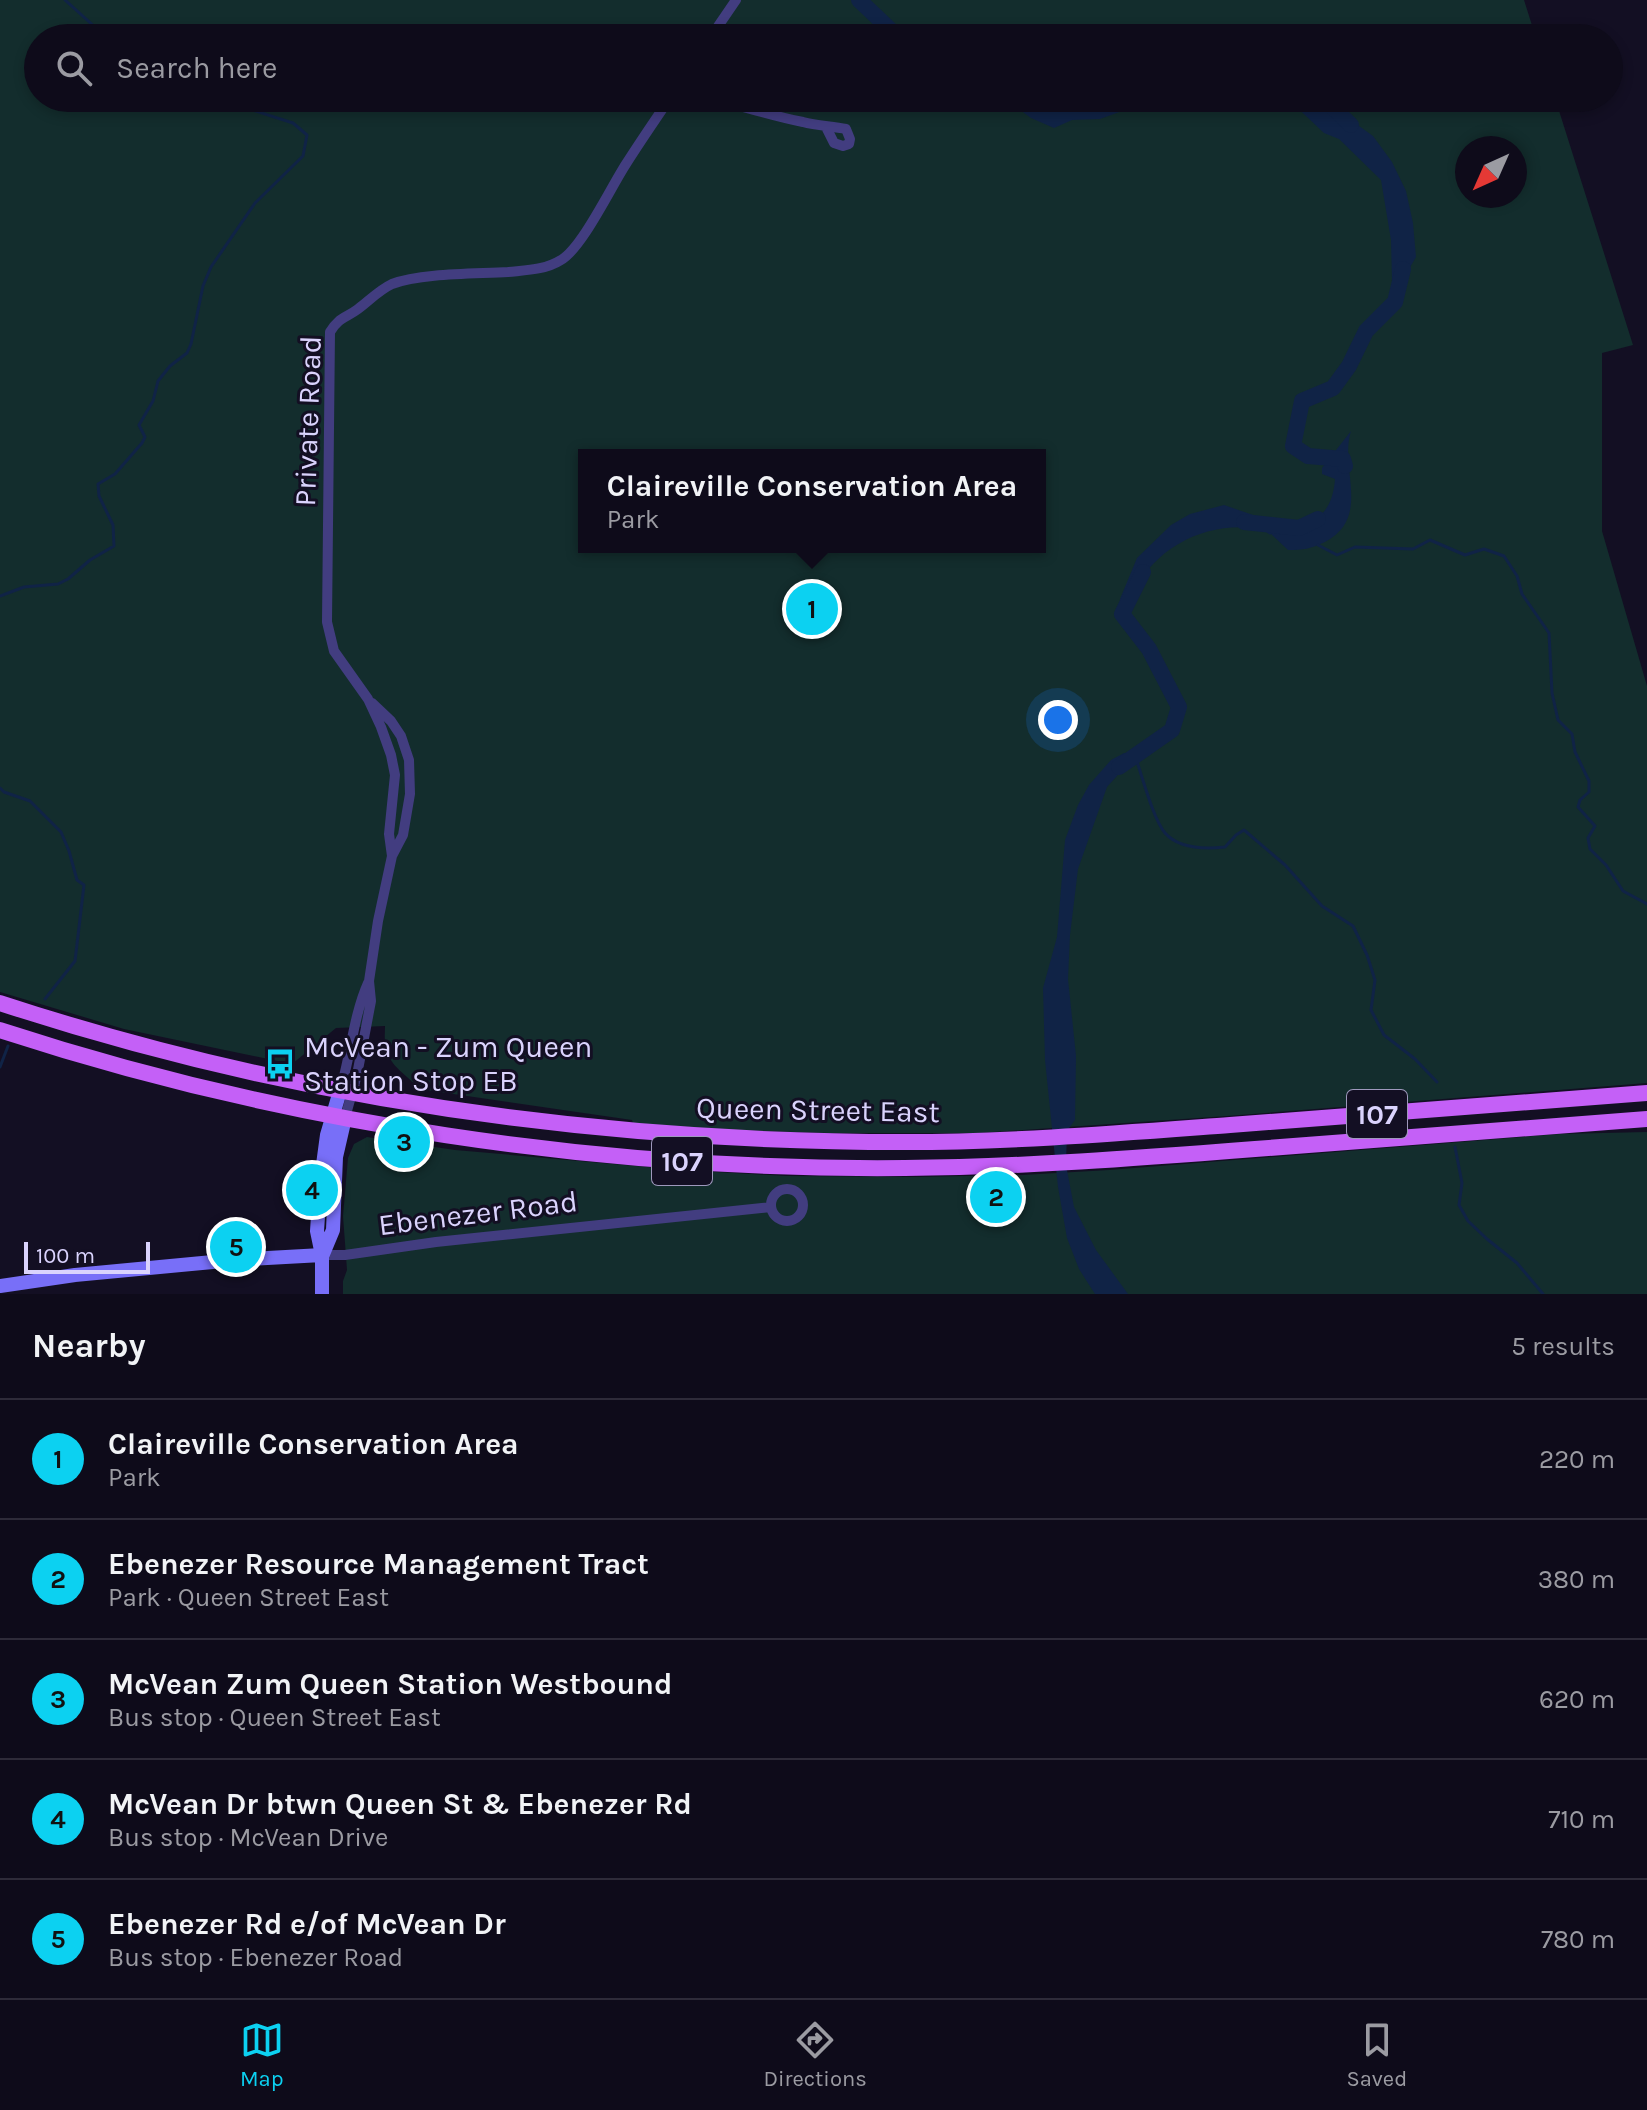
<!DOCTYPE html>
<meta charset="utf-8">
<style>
:root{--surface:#0e0b1a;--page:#1c1927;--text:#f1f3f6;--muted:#9b9ba2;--line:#2e2b39;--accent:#0cd1f1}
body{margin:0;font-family:Karla,sans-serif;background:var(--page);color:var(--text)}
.compass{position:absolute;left:1455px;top:136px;width:72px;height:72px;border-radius:50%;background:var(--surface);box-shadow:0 4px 12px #0003;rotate:225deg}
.scale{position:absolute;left:24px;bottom:20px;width:126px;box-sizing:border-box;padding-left:8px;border:4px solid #dad3fd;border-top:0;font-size:22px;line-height:28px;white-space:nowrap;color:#dad3fd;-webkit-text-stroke:6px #130f23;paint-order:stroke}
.you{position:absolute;left:1058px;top:720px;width:28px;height:28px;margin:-20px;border:6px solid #fff;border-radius:50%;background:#1a73e8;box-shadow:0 0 0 12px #1a73e833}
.badge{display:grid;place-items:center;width:52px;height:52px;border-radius:50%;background:var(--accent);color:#111;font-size:26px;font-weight:700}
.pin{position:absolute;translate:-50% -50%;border:4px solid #fff;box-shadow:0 2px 8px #0006}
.popup{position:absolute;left:578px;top:449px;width:468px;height:104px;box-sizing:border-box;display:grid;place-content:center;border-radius:0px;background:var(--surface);filter:drop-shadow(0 2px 6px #0005);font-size:26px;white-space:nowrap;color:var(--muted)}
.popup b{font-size:30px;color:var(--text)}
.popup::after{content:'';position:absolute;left:50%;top:100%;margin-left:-16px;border:16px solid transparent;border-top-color:var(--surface)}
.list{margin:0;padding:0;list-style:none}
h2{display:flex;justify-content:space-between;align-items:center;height:104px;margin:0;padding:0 32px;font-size:34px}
h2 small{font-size:26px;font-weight:400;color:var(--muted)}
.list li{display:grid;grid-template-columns:52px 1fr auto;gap:24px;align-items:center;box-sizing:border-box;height:120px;padding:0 32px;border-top:2px solid var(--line)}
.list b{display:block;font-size:30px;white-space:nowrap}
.list p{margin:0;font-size:26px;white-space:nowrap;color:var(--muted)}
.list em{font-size:26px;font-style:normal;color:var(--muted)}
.icon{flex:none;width:44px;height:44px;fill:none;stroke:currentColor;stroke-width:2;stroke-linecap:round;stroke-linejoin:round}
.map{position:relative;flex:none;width:1647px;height:1294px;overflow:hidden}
.search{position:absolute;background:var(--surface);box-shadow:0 4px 12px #0003;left:24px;right:24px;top:24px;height:88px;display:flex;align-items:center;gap:20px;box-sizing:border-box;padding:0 28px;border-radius:44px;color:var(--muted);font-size:30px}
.sheet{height:704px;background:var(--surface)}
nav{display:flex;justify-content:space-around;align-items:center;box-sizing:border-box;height:112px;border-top:2px solid var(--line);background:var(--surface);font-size:22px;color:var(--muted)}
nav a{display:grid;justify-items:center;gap:4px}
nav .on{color:var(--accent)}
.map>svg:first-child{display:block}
</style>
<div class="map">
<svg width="1647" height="1294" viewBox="0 0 1647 1294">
<rect width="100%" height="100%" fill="#130f23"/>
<path fill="#132d2d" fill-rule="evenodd" d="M0,0h1524l12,38h-1498v60h1517l78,247 -31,8v178l45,155v397l-420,33 -249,17h-150l-99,-3 -96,-7 -1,-3 -213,-31c-11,-14 -30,-22 -33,-42 -2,-7 -1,-15 -1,-21l-49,2 -44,36 -168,-35 -124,-37zM1467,148h48v48h-48zM584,455h456v92h-456z
M1647,1132v162h-1304v-13l4,-11 -4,-54 5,-58 6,-14 13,-7 88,13 226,20 106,6 127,1 108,-2 87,-5 451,-36z"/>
<path fill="#102346" d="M1004,98h40l26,8h20l12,-8h65l-17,3 -50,18 -28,1 -18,8 -23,-10z
M1287,98h33l53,38 19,26 14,29 7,32 3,34 -18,31 -6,-7 -1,-41 -10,-60 -42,-41 -15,-6z
M1351,431c-12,38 21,86 -26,111 -15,7 -21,8 -37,8l-18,-17c36,-5 62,-12 65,-54l-13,-5v-6z
M1224,505l32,11 11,9 -1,5c-54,-11 -107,13 -133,62 -5,9 -7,20 -10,30l-4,-5 1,-18 17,-41 34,-33 19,-11z
M1124,753l11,3 -28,31 -29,82 -8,66 -2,44 8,77 -1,64 -8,11 -1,34 8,42 22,43 32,44h-33l-16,-25 -12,-31 -9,-51 -13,-127 -2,-72 14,-51 8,-97 13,-35 11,-20 22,-25z"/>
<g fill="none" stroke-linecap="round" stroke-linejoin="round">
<path stroke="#102346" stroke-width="3" d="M65,0l42,38
M1266,530l4,3
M1318,545l19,10 18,-8 58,2 17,-9 35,15 19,-6 20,7 13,20 5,18 27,39 3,60 6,27 14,14 3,18 14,29v11l-9,8 -2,7 17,19 -7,12 2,11 16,16 17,26 24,13
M0,596l24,-9 34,-3 10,-5 22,-19 24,-14 -1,-21 -14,-29 -1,-12 17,-10 27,-31 3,-6 -6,-12 14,-24 5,-20 12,-15 17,-13 4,-9 12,-58 8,-19 44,-64 48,-47 4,-21 -14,-12 -78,-25
M1135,756c7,19 18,63 30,77 14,16 41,16 60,14l11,-12 8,-5 41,35 37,41 31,20 14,29 8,25 -4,30 13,25 31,24 22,23
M0,788l4,4 26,9 31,31 8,19 8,29 7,5 -9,76 -30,38
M0,1067l8,-21
M1455,1147l7,36 -3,22 9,16 19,18 30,24 26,31"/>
<path stroke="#102346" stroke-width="16" d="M859,0l40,38
M1319,98l7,3 25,24
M1345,466l-2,-7 -35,-3 -15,-10 9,-45 31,-13 16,-22 17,-35 29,-29 8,-33
M1244,522l55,6 19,-9
M1119,767l53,-37 7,-23 -30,-58 -27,-35 21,-42"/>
<path stroke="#423d80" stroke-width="10" d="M710,38l26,-38
M711,98c31,8 61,18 92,24 14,4 29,4 43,7l4,10 -1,5 -6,2 -9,-3 -8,-16
M392,856l-3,-22 6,-59 -4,-20 -10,-28 -13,-28 -34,-48 -7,-29 3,-290c8,-14 16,-14 28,-23 11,-8 21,-19 34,-25 29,-11 84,-10 116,-12 19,-2 37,-2 53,-12 21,-12 50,-73 65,-96 14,-22 29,-44 44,-66
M340,1091c11,-36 13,-74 28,-108
M345,1118l12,-43 14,-74 -2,-20 9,-60 14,-65 11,-21 7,-41 -1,-34 -8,-24 -10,-15 -19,-18
M771 1205a16 16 0 1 1 32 0a16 16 0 1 1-32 0Z
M322,1255h23l91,-13 335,-35"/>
<path stroke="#786ff8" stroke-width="14" d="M323,1254l10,-24 3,-73 9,-39
M0,1286l75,-11 159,-15 88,-5
M322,1294v-39l-5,-24 3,-44 7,-52 13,-44"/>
<path stroke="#c460f7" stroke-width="16" d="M0,1003c292,96 598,139 905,139 108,0 217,-9 325,-17 139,-11 278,-21 417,-32
M0,1030c287,94 603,141 905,138 117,-1 234,-10 350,-19 131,-10 261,-20 392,-30"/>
</g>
<defs>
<g id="bus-bare" transform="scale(2.4)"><path d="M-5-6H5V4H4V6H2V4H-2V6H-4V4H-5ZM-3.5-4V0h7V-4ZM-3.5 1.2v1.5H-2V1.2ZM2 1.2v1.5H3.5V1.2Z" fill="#0cd1f1" stroke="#130f23" stroke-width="2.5" paint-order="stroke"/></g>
</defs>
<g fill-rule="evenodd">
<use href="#bus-bare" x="280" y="1064"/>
</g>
<g text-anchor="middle" stroke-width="6" stroke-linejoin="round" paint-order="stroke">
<g fill="#130f23" stroke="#9e98bc" stroke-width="2">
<rect x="1347" y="1090" width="60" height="48" rx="6"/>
<rect x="652" y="1137" width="60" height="48" rx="6"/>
</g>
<g font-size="28" font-weight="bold" fill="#dad3fd">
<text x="1377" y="1124">107</text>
<text x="682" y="1171">107</text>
</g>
<g font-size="30" fill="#dad3fd" stroke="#130f23">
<text transform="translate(308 421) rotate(-88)" y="10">Private Road</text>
<text transform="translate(818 1110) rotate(1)" y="10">Queen Street East</text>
<text transform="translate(478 1213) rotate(-7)" y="10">Ebenezer Road</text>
</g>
<g font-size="30" fill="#dad3fd" stroke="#130f23" text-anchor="start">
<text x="304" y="1057">McVean - Zum Queen<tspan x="304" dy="34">Station Stop EB</tspan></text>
</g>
</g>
</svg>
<svg class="compass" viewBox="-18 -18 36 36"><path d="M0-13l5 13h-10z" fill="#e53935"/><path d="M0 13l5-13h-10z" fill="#9b9ba2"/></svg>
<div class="scale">100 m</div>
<div class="you"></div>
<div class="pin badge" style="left:812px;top:609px">1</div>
<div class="popup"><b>Claireville Conservation Area</b>Park</div>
<div class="pin badge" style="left:996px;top:1197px">2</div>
<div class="pin badge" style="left:404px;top:1142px">3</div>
<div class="pin badge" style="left:312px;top:1190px">4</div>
<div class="pin badge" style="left:236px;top:1247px">5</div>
<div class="search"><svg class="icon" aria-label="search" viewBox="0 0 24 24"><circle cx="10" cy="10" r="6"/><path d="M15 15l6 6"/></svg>Search here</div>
</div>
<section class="sheet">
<h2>Nearby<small>5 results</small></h2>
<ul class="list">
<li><span class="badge">1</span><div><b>Claireville Conservation Area</b><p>Park</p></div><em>220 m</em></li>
<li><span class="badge">2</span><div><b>Ebenezer Resource Management Tract</b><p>Park · Queen Street East</p></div><em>380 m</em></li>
<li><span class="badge">3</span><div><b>McVean Zum Queen Station Westbound</b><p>Bus stop · Queen Street East</p></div><em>620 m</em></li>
<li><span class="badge">4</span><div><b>McVean Dr btwn Queen St &amp; Ebenezer Rd</b><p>Bus stop · McVean Drive</p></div><em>710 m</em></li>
<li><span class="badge">5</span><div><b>Ebenezer Rd e/of McVean Dr</b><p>Bus stop · Ebenezer Road</p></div><em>780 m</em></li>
</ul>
</section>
<nav>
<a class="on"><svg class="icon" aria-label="map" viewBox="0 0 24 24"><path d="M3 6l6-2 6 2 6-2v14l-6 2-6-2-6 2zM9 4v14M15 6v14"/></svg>Map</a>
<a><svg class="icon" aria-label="directions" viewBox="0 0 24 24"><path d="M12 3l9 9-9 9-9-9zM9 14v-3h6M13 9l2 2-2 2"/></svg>Directions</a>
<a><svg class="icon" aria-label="saved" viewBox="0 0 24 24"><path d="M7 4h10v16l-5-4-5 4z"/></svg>Saved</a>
</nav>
